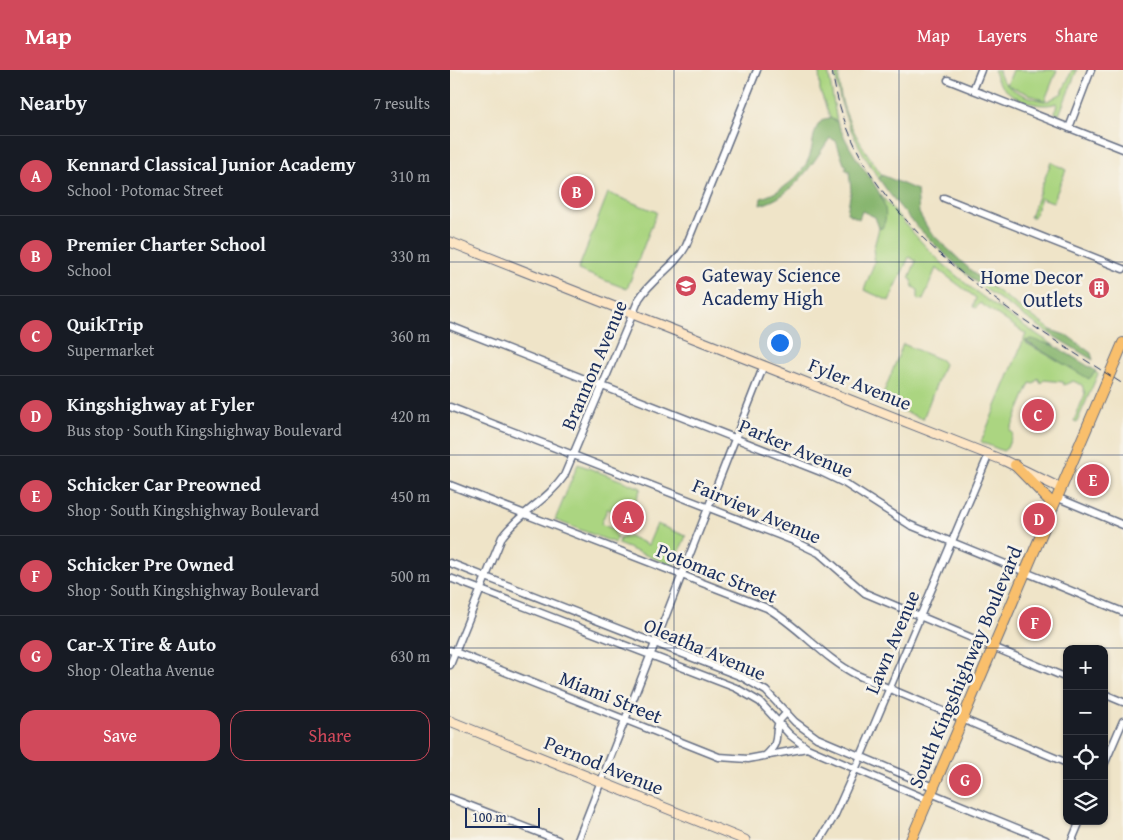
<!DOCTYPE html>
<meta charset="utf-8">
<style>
:root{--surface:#171b24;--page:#20242c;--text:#f1f3f6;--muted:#9ea1a6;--line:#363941;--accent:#d1495b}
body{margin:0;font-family:"Gentium Book Plus",serif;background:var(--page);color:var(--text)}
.controls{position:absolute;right:15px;bottom:15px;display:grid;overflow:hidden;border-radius:10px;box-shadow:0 1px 4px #0004}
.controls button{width:45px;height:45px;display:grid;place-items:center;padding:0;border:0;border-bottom:1px solid var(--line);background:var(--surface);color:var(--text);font:25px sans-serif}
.scale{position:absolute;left:15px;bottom:12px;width:75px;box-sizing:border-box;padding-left:5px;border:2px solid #1b2f5e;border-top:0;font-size:14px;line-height:18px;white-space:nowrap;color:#1b2f5e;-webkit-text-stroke:4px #f7f3e8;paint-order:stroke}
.you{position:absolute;left:329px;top:272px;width:18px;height:18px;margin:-12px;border:4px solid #fff;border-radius:50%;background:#1a73e8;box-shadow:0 0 0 8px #1a73e833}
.badge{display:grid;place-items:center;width:32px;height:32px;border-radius:50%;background:var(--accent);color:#fff;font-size:16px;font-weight:700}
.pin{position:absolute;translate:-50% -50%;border:2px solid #fff;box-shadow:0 1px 5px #0006}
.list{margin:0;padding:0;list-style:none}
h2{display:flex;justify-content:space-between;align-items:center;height:65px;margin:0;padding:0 20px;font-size:21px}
h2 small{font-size:16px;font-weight:400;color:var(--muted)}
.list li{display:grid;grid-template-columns:32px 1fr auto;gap:15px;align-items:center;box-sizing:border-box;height:80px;padding:0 20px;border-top:1px solid var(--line)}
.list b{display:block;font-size:19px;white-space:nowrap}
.list p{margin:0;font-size:16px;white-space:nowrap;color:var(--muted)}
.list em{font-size:16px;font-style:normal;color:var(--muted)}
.actions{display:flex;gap:10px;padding:15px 20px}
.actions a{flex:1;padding:11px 0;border:1px solid var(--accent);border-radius:15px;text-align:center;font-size:18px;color:var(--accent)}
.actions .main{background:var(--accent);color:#fff}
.icon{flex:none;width:28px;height:28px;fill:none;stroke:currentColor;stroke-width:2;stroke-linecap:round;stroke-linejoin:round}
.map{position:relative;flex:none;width:673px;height:770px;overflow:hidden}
header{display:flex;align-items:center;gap:30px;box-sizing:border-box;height:70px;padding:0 25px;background:var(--accent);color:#fff}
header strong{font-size:24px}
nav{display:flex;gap:28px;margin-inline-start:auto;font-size:18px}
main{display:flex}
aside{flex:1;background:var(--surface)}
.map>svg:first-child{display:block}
</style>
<header>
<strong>Map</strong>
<nav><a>Map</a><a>Layers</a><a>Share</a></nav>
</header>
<main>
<aside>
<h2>Nearby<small>7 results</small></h2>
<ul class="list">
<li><span class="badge">A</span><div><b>Kennard Classical Junior Academy</b><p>School · Potomac Street</p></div><em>310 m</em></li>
<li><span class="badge">B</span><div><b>Premier Charter School</b><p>School</p></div><em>330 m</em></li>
<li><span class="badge">C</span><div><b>QuikTrip</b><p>Supermarket</p></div><em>360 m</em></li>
<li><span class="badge">D</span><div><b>Kingshighway at Fyler</b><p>Bus stop · South Kingshighway Boulevard</p></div><em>420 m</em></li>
<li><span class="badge">E</span><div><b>Schicker Car Preowned</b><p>Shop · South Kingshighway Boulevard</p></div><em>450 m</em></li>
<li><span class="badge">F</span><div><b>Schicker Pre Owned</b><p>Shop · South Kingshighway Boulevard</p></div><em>500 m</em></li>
<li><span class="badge">G</span><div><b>Car-X Tire &amp; Auto</b><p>Shop · Oleatha Avenue</p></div><em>630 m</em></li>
</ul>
<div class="actions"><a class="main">Save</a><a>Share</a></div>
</aside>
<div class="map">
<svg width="673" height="770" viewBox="0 0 673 770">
<rect width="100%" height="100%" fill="#f7f3e8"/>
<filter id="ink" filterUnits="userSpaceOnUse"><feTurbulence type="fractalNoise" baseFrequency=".02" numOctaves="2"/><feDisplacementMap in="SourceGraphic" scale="10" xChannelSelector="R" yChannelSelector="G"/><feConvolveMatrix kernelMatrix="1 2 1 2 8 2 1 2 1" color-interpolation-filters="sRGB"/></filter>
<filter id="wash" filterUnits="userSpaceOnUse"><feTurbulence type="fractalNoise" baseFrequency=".0096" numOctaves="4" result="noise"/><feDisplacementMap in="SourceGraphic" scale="20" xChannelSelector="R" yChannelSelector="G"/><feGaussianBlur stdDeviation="1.12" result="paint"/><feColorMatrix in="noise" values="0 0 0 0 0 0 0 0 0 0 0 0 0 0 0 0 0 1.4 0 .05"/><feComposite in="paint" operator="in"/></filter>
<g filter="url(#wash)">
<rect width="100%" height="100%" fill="#efe4c8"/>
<path fill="#abd581" stroke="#638270" d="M369,0h9l9,52 -7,-4 -10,-28z
M385,0h4c-3,39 21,74 43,105l-3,4c-23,-35 -40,-67 -44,-109z
M549,0c2,19 29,28 46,31l-38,-16 6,-15h44l-12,30 3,1 14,-8 10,-23h5l-18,45 -4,-2 2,-10c-21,8 -60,-9 -63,-33z
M601,92l15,8 -13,32 -12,-4 -7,19h-4z
M158,123l49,19 -30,77 -49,-19z
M429,123c20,23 39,47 62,69 34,32 74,58 114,84l-15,-4 -14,1 63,35 7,-6 2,2 -21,48 -3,-1 1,-3 10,-24 -3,-9 -9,-4 -9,4 -1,-3 -19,-2 -3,3 -3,-5 -4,6 -4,-1 -20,48 3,2 -6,15 -4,3 -22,-9 45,-108 -46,-31 -4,5 -3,-1 3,-9 -40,-30 -13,32 -5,-1v-9l-5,-3 -1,-7 -3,-2 7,-17 -7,-4 -20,44 -25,-11 11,-29 -2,-2 2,-7 -2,-1 6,-23h3l1,-27z
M528,207l73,53 -1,4 -72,-50 3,-3z
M453,274l38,16 3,4 -21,55 -43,-17z
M128,394l63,24 -11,26 -9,-4 -2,4 -12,-5 -6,15 12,5 4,9 -2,5 -60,-23z
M207,454l29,12 -13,30 -55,-22 2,-5 9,-3 19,9z"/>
<path fill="#88b66f" stroke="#527266" d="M380,48l7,4c6,12 11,23 18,34 11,18 41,50 27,72h-3l-4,-11 -13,-6 -3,8 -12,-6 4,-23 -2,-19 -4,-2 2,-3 -3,-2 -8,-23 -6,-3c-18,26 -37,59 -70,67l1,-7c20,-6 42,-22 49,-43 4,-12 2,-28 14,-36z
M432,105l35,15 2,23 11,19 48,45 3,6 -3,1c-37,-32 -72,-65 -99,-105z
M601,260l17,6 23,17 2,7 -43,-26z
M582,269l23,7 41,25 -7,8 -64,-38z"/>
</g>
<g filter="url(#ink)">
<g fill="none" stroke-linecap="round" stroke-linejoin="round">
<g stroke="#656e83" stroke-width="9">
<path id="street" d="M498,10l175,69
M523,20l8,-20
M619,58l22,-58
M494,128l179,71
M0,256l371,146 23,11 66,42 213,87
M0,337l344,134 25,12 46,40 202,85
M0,415l317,123c33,19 56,50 90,67l210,88
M606,427l67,28
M0,493l292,114 24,14 29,31 22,16 116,49
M0,508l286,110 24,14 30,33 17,13 121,52
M0,580l269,107 29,2 59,-11
M0,595l52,-128c17,-24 46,-37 62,-61l75,-177c13,-21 36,-32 47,-53l71,-176
M654,624l19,8
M315,686c17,-15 8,-21 14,-34 1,-3 6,-7 8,-10
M654,695l19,-44
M481,723l115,47
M0,728l108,42
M128,770l186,-475
M370,770l14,-23 21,-47 134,-316
M622,770l8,-19"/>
</g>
<g stroke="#656e83" stroke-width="11">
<path id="secondary" d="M0,172l555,219 55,27
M0,651l295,119"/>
</g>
<g stroke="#656e83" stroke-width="12">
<path id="primary" d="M565,395l33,34 4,7
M461,770l212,-497"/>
</g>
<use href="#street" stroke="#fff" stroke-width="6"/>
<use href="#secondary" stroke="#fde5c4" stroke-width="9"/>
<use href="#primary" stroke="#f9bf6c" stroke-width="10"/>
<path stroke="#1b2f5e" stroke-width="1" stroke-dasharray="8 4" stroke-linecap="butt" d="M382,0c21,151 174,239 291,314"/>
</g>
</g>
<path fill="none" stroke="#1b2f5e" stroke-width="1" stroke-opacity="0.55" d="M224,0v770M449,0v770M0,192h673M0,385h673M0,578h673"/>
<defs>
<g id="school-disc" transform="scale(1.125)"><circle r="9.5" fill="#d1495b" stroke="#f7f3e8"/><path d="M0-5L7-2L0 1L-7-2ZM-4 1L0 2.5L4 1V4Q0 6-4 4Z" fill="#fff"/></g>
<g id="building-disc" transform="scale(1.125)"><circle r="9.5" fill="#d1495b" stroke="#f7f3e8"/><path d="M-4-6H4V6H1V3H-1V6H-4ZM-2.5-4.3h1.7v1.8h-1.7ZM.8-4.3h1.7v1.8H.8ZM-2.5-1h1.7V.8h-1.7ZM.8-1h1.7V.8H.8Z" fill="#fff"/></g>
</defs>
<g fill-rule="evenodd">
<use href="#school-disc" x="236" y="216"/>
<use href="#building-disc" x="649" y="218"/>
</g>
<g text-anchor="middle" stroke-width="5" stroke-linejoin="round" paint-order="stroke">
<g font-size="20" fill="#1b2f5e" stroke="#f7f3e8" text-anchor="start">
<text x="252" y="212">Gateway Science<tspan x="252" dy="23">Academy High</tspan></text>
<text x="633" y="214" text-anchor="end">Home Decor<tspan x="633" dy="23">Outlets</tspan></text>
</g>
<g font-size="20" fill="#1b2f5e" stroke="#f7f3e8">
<text transform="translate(144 295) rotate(-67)" y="7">Brannon Avenue</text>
<text transform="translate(410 314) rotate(22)" y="7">Fyler Avenue</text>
<text transform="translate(346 378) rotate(23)" y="7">Parker Avenue</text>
<text transform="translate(307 441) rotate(23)" y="7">Fairview Avenue</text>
<text transform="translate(267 503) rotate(22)" y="7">Potomac Street</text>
<text transform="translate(442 572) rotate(-67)" y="7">Lawn Avenue</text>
<text transform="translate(255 579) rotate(23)" y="7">Oleatha Avenue</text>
<text transform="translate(515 597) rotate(-67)" y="7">South Kingshighway Boulevard</text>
<text transform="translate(161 627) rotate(22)" y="7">Miami Street</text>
<text transform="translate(154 695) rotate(22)" y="7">Pernod Avenue</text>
</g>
</g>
</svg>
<div class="controls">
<button>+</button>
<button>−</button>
<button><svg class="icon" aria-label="locate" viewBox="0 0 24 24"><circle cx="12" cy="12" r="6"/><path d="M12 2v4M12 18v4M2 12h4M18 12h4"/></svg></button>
<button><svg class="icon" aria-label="layers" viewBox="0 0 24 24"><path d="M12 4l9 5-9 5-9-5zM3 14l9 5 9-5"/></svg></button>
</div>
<div class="scale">100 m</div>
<div class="you"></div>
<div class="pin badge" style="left:178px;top:447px">A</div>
<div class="pin badge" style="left:127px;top:122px">B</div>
<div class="pin badge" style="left:588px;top:345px">C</div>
<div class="pin badge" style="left:589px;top:449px">D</div>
<div class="pin badge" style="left:643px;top:410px">E</div>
<div class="pin badge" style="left:585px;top:553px">F</div>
<div class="pin badge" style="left:515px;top:710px">G</div>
</div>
</main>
